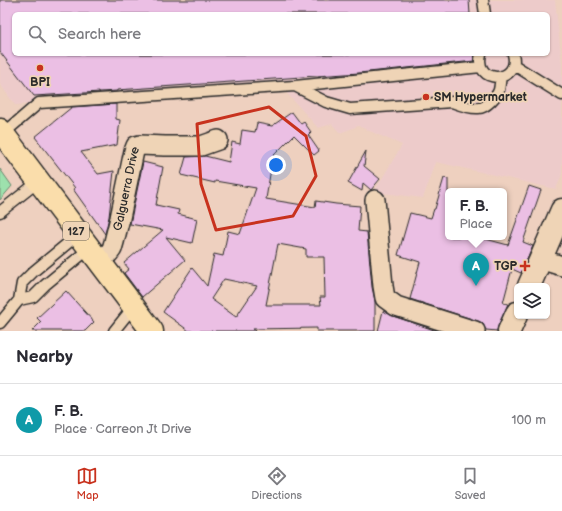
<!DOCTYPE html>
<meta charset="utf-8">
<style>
:root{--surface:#fff;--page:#f2f2f3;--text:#2b2b33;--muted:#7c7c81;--line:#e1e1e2;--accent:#c8321e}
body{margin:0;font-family:"Balsamiq Sans",sans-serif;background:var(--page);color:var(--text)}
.controls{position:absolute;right:12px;bottom:12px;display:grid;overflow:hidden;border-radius:6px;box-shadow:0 1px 3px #0004}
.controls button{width:36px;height:36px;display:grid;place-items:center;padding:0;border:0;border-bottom:1px solid var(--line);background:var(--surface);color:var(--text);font:20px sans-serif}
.you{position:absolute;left:276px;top:165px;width:14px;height:14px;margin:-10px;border:3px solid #fff;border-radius:50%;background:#1a73e8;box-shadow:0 0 0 6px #1a73e833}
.badge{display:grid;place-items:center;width:26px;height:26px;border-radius:50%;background:var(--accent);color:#fff;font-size:13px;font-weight:700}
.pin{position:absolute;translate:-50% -33px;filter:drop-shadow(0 1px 2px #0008)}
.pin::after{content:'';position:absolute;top:21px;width:14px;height:12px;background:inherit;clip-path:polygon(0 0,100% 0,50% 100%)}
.popup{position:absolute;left:445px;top:188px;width:62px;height:52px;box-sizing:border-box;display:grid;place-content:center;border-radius:6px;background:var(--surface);filter:drop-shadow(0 1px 3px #0005);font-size:13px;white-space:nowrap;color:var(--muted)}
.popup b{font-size:15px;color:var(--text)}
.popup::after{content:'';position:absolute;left:50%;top:100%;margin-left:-8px;border:8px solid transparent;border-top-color:var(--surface)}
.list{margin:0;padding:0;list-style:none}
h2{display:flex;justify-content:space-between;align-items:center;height:52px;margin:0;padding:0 16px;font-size:17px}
h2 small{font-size:13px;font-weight:400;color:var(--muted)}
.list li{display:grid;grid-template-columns:26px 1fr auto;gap:12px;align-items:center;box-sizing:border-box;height:72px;padding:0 16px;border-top:1px solid var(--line)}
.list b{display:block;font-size:15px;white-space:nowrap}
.list p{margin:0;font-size:13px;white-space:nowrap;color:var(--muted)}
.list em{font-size:13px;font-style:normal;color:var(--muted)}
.icon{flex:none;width:22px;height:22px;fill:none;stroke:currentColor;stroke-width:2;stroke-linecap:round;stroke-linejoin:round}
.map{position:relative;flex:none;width:562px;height:331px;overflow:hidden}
.search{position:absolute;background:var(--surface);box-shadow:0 1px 3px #0004;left:12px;right:12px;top:12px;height:44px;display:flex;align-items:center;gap:10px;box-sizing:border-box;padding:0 14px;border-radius:6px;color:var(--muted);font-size:15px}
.sheet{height:124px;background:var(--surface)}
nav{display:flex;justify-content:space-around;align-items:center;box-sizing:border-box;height:56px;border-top:1px solid var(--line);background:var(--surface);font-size:11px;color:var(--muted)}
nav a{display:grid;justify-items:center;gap:2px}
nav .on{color:var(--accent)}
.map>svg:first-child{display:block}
</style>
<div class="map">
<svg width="562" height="331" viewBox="0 0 562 331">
<rect width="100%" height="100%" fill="#eed0bf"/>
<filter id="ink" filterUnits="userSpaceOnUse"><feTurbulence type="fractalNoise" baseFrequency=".025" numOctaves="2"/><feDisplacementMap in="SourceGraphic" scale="8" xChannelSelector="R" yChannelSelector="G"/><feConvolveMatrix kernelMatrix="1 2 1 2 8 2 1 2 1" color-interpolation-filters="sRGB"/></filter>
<g filter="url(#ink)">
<path fill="#edcbca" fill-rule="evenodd" d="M0,0h555l7,64v110l-6,15 -120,-27 -13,36 -49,-6 28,-47 -44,-19 -18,7 -8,-9 -14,4 -33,-37 -270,14 -15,-21zM14,14h534v40h-534z"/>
<path fill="#9de1ad" stroke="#64866c" d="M0,169l12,17 -12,14z"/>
<path fill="#ebbfe4" stroke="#2b2b2b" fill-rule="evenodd" d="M0,0h469l1,14h-456v40h460v7l-115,12 -242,17v1l-83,5 -34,-44z
M116,104v15l4,1 -3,25 -36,7 17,22 16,-3 -5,46 -4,17 -32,-45 2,-1 -40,-51 37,-30z
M292,112l9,12 3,-2 7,10 -3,3 11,16 -5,4 -20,-20 -21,21 -7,43 49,8 1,-6 20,3 24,2 -2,25 9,1 5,55 3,14v30h-58v-3l-64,1 3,2h-67l-26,-19 29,-44 15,18 7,-32 9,2 5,-25 12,3 16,-46 -41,-7v2l-34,-8 5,-18 19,-1 24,6 3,-20 8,2 2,-14 13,2 2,-9 15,3zM278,244l28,5v8h18l1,40h-5l1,8h-55zM224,279l33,7 -21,31 -25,-18z
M366,151l-2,15 16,13 -9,11 -8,-7 -1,8 -14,-8z
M143,162l20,5 -7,38 23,5 -1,4 19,5 -5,24 -26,-6 19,23 -43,37 -18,-24 5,-4 -5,-6 39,-33 -33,-6z
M444,178l4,1v58h30l30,8 21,-59 12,4 -18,52 10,4 -12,27 -9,-4 -9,34 5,1 -10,22 -1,5 -11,-1 -3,-6 -5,-3 -68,-22 10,-37 -22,-7 12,-42 21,5 3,-9h1z
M66,291l28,31 -9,9h-53l9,-9 -4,-4z
M383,311l10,5 44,15h-59z"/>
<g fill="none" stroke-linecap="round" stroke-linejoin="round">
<g stroke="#2b2b2b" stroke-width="13">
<path id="lane" d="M483,0l2,14
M481,54c-8,31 40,30 32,0
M514,65l48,30
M295,86l31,16 24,7 102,-7c8,3 18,7 27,6 7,0 18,-12 20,-18 1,-4 1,-9 2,-13
M3,134l36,-31 256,-17 186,-19
M0,212l39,-31
M19,300l14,-3 12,-12 45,-37
M0,323l19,-23 3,-17 12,-12 45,-37
M114,331l20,-25"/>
</g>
<g stroke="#2b2b2b" stroke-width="22">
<g id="street">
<path d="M375,200l8,86 2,12 11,8 79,25"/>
<path d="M540,259l22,7"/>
<path id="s1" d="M100,261l9,-8 3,-4 2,-7 6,-24 14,-67 2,-5 4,-1 25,1h36l17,-6"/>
</g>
</g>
<g stroke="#2b2b2b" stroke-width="25">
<path id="secondary" d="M529,286l33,-76
M509,331l8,-18"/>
</g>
<g stroke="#2b2b2b" stroke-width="25">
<path id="primary" d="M0,130l152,201"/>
</g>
<use href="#lane" stroke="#efd4b6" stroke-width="10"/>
<use href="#street" stroke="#efd4b6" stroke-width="19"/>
<use href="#secondary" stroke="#efd4b6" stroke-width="22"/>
<use href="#primary" stroke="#faddab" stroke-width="22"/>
</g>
</g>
<path fill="none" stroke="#c8321e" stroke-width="3" stroke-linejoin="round" d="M269,107l37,29 10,40 -23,40 -77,14 -15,-46 -4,-60z"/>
<g fill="#c8321e" stroke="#efd4b6" stroke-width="1.5">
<circle cx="40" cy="68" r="4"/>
<circle cx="426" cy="97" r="4"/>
<path d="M523 260h4v4h4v4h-4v4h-4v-4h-4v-4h4z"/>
</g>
<g text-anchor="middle" stroke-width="3.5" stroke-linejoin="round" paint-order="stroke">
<rect fill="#efd4b6" stroke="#665e55" stroke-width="1" x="63" y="222" width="26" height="18" rx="3"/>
<g font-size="11" font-weight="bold" fill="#2b2b2b">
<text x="76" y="235">127</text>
</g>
<g font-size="12" font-weight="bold" fill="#2b2b2b" stroke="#efd4b6">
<text x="40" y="86">BPI</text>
<text x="434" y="101" text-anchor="start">SM Hypermarket</text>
<text x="517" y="270" text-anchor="end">TGP</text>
</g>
<g font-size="12" fill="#2b2b2b" stroke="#efd4b6">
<text dy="4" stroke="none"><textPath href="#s1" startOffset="79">Galguerra Drive</textPath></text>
</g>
</g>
</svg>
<div class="controls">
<button><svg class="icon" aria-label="layers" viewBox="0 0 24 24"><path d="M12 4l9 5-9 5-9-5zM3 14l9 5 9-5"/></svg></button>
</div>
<div class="you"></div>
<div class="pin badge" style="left:476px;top:286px;background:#0f9aa8">A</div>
<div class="popup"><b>F. B.</b>Place</div>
<div class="search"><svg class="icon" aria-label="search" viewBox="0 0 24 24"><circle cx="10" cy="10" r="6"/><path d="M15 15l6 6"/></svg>Search here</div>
</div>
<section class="sheet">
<h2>Nearby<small></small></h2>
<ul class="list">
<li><span class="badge" style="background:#0f9aa8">A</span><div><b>F. B.</b><p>Place · Carreon Jt Drive</p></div><em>100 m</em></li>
</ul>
</section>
<nav>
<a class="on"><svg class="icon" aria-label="map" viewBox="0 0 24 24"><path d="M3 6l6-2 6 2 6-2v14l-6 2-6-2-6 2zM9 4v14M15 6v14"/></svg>Map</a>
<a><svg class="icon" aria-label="directions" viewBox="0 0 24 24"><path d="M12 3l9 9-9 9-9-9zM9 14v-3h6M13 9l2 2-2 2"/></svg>Directions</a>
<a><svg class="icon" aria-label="saved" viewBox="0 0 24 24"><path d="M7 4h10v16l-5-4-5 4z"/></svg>Saved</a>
</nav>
